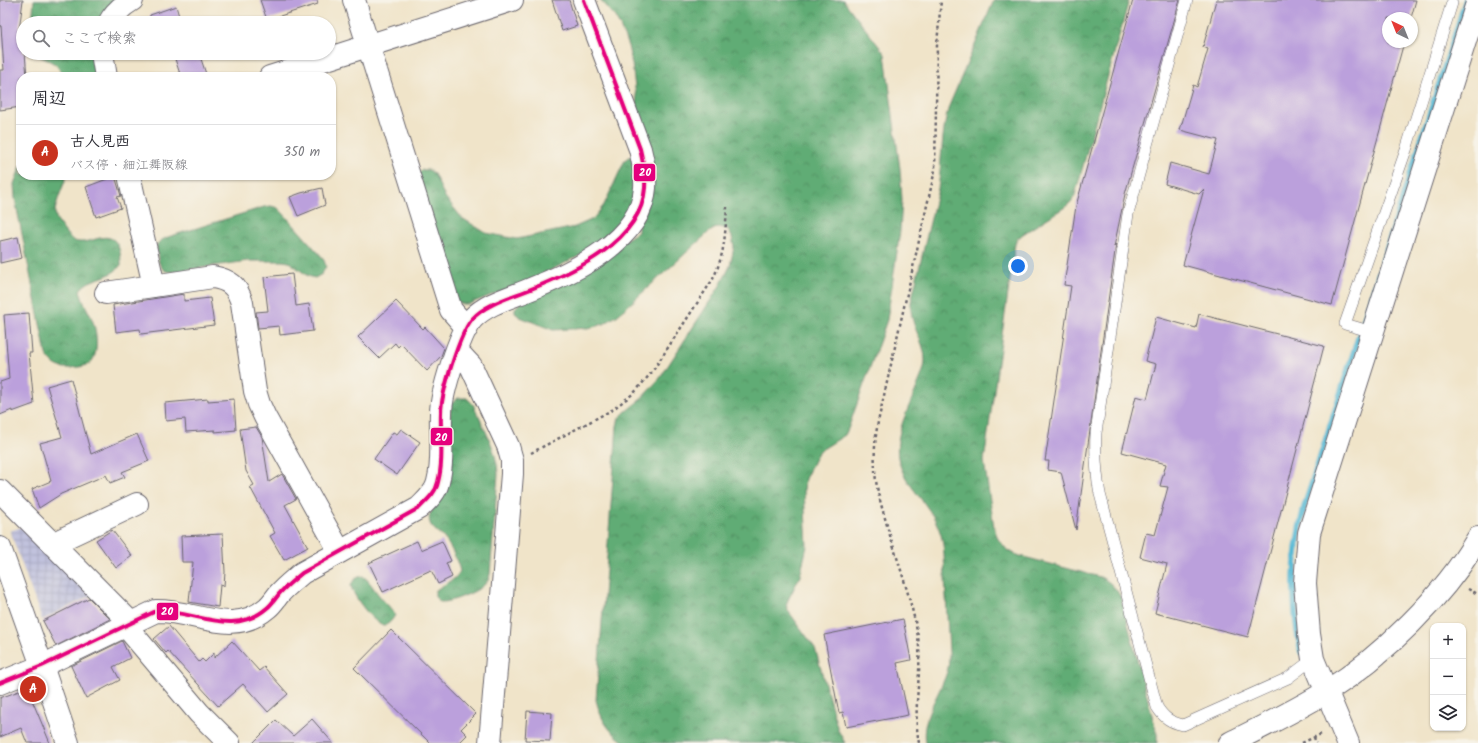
<!DOCTYPE html>
<html lang="ja">
<meta charset="utf-8">
<style>
:root{--surface:#fff;--page:#f2f2f3;--text:#2b2b33;--muted:#7c7c81;--line:#e1e1e2;--accent:#c8321e}
body{margin:0;font-family:Kalam,"Klee One",sans-serif;background:var(--page);color:var(--text)}
.controls{position:absolute;right:12px;bottom:12px;display:grid;overflow:hidden;border-radius:8px;box-shadow:0 1px 3px #0004}
.controls button{width:36px;height:36px;display:grid;place-items:center;padding:0;border:0;border-bottom:1px solid var(--line);background:var(--surface);color:var(--text);font:20px sans-serif}
.compass{position:absolute;left:1382px;top:12px;width:36px;height:36px;border-radius:50%;background:var(--surface);box-shadow:0 1px 3px #0004;rotate:317deg}
.you{position:absolute;left:1018px;top:266px;width:14px;height:14px;margin:-10px;border:3px solid #fff;border-radius:50%;background:#1a73e8;box-shadow:0 0 0 6px #1a73e833}
.badge{display:grid;place-items:center;width:26px;height:26px;border-radius:50%;background:var(--accent);color:#fff;font-size:13px;font-weight:700}
.pin{position:absolute;translate:-50% -50%;border:2px solid #fff;box-shadow:0 1px 4px #0006}
.list{margin:0;padding:0;list-style:none}
h2{display:flex;justify-content:space-between;align-items:center;height:52px;margin:0;padding:0 16px;font-size:17px}
h2 small{font-size:13px;font-weight:400;color:var(--muted)}
.list li{display:grid;grid-template-columns:26px 1fr auto;gap:12px;align-items:center;box-sizing:border-box;height:56px;padding:0 16px;border-top:1px solid var(--line)}
.list b{display:block;font-size:15px;white-space:nowrap}
.list p{margin:0;font-size:13px;white-space:nowrap;color:var(--muted)}
.list em{font-size:13px;font-style:normal;color:var(--muted)}
.icon{flex:none;width:22px;height:22px;fill:none;stroke:currentColor;stroke-width:2;stroke-linecap:round;stroke-linejoin:round}
.map{position:relative;flex:none;width:1478px;height:743px;overflow:hidden}
.search{position:absolute;background:var(--surface);box-shadow:0 1px 3px #0004;left:16px;top:16px;width:320px;height:44px;display:flex;align-items:center;gap:10px;box-sizing:border-box;padding:0 14px;border-radius:22px;color:var(--muted);font-size:15px}
.panel{position:absolute;background:var(--surface);box-shadow:0 1px 3px #0004;left:16px;top:72px;width:320px;height:108px;border-radius:16px}
.map>svg:first-child{display:block}
</style>
<div class="map">
<svg width="1478" height="743" viewBox="0 0 1478 743">
<defs>
<pattern id="industrial-grid" width="8" height="8" patternUnits="userSpaceOnUse"><rect width="8" height="8" fill="#c1c2dd"/><path d="M0 4h8M4 0v8" fill="none" stroke="#a6a6bf"/></pattern>
<pattern id="forest-crowns" width="20" height="18" patternUnits="userSpaceOnUse"><rect width="20" height="18" fill="#60ac74"/><path d="M2 6a3 3 0 1 1 6 0M12 15a3 3 0 1 1 6 0" fill="none" stroke="#4f8c60"/></pattern>
</defs>
<rect width="100%" height="100%" fill="#f7f3e8"/>
<filter id="ink" filterUnits="userSpaceOnUse"><feTurbulence type="fractalNoise" baseFrequency=".025" numOctaves="2"/><feDisplacementMap in="SourceGraphic" scale="8" xChannelSelector="R" yChannelSelector="G"/><feConvolveMatrix kernelMatrix="1 2 1 2 8 2 1 2 1" color-interpolation-filters="sRGB"/></filter>
<filter id="wash" filterUnits="userSpaceOnUse"><feTurbulence type="fractalNoise" baseFrequency=".012" numOctaves="4" result="noise"/><feDisplacementMap in="SourceGraphic" scale="16" xChannelSelector="R" yChannelSelector="G"/><feGaussianBlur stdDeviation="0.9" result="paint"/><feColorMatrix in="noise" values="0 0 0 0 0 0 0 0 0 0 0 0 0 0 0 0 0 1.4 0 .05"/><feComposite in="paint" operator="in"/></filter>
<g filter="url(#wash)">
<rect width="100%" height="100%" fill="#f0e4c9"/>
<path fill="url(#industrial-grid)" d="M27,525l67,69 -52,26 -32,-89z"/>
<path fill="url(#forest-crowns)" stroke="#416758" d="M34,0h84l-18,23h-68z
M600,0h243l42,54 15,115 2,31 -2,31 -13,89 -39,109 -3,6 -27,17 -13,27 -1,11 3,56 -7,30 -12,24 -2,5 3,7 26,36 23,82 7,13h-220c-18,-14 -23,-21 -29,-43l21,-274 2,-8 6,-6 15,-12 20,-22 61,-94 9,-18 4,-19 -2,-10 -4,-8 -10,-2 -9,5 -91,83 -14,9 -15,4 -36,2 -33,-13 -5,-4v-5l4,-4 119,-72 1,-113 -7,-55 -4,-18 -8,-20 -5,-9z
M994,0h135l-54,195 -4,7 -6,5 -42,27 -6,5 -2,5 -31,217 10,66 4,12 10,12 12,5 80,21c11,5 16,11 21,21l36,136v9h-232c-5,-27 17,-50 23,-75 1,-5 1,-11 1,-16 -1,-25 -3,-50 -4,-75 -1,-16 0,-33 -6,-48 -8,-24 -34,-43 -40,-67 -7,-25 11,-56 19,-78 3,-7 7,-16 7,-24 0,-20 -16,-33 -14,-58l27,-113c4,-28 3,-56 11,-83z
M35,53h59l4,24h-36c-4,-18 -15,-14 -27,-24z
M628,157h3l2,3 3,28 -4,17 -9,16 -36,31 -52,26 -66,26h-7l-5,-2 -39,-128 4,-4h7l5,4 11,23 17,21 24,15 31,6 58,-12 18,-8 11,-14 21,-45z
M21,165v10h46c-3,10 -12,28 -12,38 1,7 6,14 10,19 4,5 8,10 15,10 9,1 21,-7 30,-4 10,3 11,18 11,27 -12,16 -32,11 -41,25 2,13 11,23 14,35 3,10 5,32 -5,39 -5,3 -13,3 -18,4 -13,1 -19,-4 -25,-14l-31,-155 -1,-15z
M271,206l7,2 4,4 41,46 3,8 -4,8 -7,4 -7,-2 -19,-14 -6,-1h-35l-76,11c-15,0 -13,-14 -16,-26l4,-5 8,-4 96,-30z
M458,398h9l6,6c10,23 24,45 25,70l-8,100c-1,4 -2,8 -6,11 -7,7 -34,18 -44,17l-5,-5v-6c9,-8 20,-9 25,-20 -3,-11 -9,-25 -17,-34 -4,-4 -11,-8 -13,-14 -1,-3 -1,-6 0,-9l16,-28 5,-82z
M363,576c7,5 10,12 15,18 5,7 13,13 17,21 -2,4 -6,10 -11,10 -10,0 -32,-30 -33,-40 3,-6 6,-8 12,-9z"/>
<g fill="none" stroke-linecap="round" stroke-linejoin="round">
<path stroke="#57b9d5" stroke-width="6" d="M1301,652c-10,-48 -9,-97 3,-144l162,-508"/>
</g>
<g id="blocks">
<path fill="#bba0dc" d="M0,0h23l-4,31h4v22h2l2,24h-6v30l-21,3v-40h4l-3,-44h-1z
M260,0h57l1,4 -51,16z
M552,0h17l8,26 -15,5z
M1133,0h47l-55,194 -11,53 2,-3 -40,286 -15,-58 -13,-2 1,-9h-4l26,-175 -7,-1 12,-79z
M1216,0h200l-5,18h-23v24h16l-72,263 -149,-40 21,-76 -5,5 -34,-10 5,-21 39,11 2,-8 7,-26 -38,-10 13,-45 4,2 11,-38 -5,-2z
M176,6l5,17h-49l18,-6v-2z
M173,53h26l8,24h-26z
M115,176l6,20 -4,1 4,11 -25,9 -10,-30z
M322,188l3,17 -27,11 -8,-19 11,-4z
M18,237l4,21 -22,5v-22z
M292,274l4,32 13,-2 4,27 -33,4 -1,-9 -21,2 -2,-16 12,-1 -4,-34z
M184,294v7l26,-3 4,27 -73,9 -1,-5 -24,3 -3,-27z
M396,301l27,28 2,-2 19,21 -3,8 -14,15 -26,-27 -3,3 -3,-4 -16,15 -21,-21z
M29,313l3,40h-3l5,51 -22,8v-2l-12,5v-33l9,-3 -5,-64z
M1199,314l125,32 -76,291 -93,-24 12,-49 -27,-7 6,-24 9,2 13,-48 -8,-1 6,-22 -44,-12 14,-56 11,3 9,-35 -11,-3 11,-44 40,11z
M71,379l20,75 46,-20 12,27 -27,11 3,5 -15,6 -4,-8 -45,19 -22,14 -7,-19 19,-8 -11,-38 22,-6 -15,-51z
M208,399v2l26,-2 2,31 -21,2v-2l-29,2 -1,-13 -19,2 -1,-18z
M256,427l6,10 7,45 13,-8 14,25 -11,6 23,42 -24,13 -14,-24 5,-3 -25,-46 4,-2 -8,-14 -6,-42z
M401,429l19,13 -23,33 -23,-16 19,-27 4,2z
M112,530l20,26 -16,12 -20,-28z
M223,534l2,38 -1,14 -4,-1 -2,22 -29,-5 4,-40h-11l-1,-26z
M417,541l4,9 21,-9 9,20 -5,2 6,14 -14,7 -7,-14 -48,22 -14,-29z
M89,598l21,21 -54,27 -13,-25z
M903,619l8,41 -14,3 11,52 -62,12 -3,-15 -4,1 -15,-78z
M169,626l30,36 3,-3 3,3 9,-9v5l18,-17 27,30 5,-4 24,27 -20,18 -25,-28 -25,22 -50,-55 -2,2 -12,-14z
M391,630l85,84 -15,15 6,6 -8,8h-29l-76,-75z
M122,641l8,17 -17,9 7,13 -34,18 -15,-32z
M27,688l23,55h-23l-6,-15 -21,9v-39z
M527,711l25,2 -2,28 -25,-1z
M312,719l21,24h-80l23,-23 17,16z"/>
</g>
</g>
<g filter="url(#ink)">
<use href="#blocks" fill-opacity="0" stroke="#6a666d" stroke-width="1"/>
<g fill="none" stroke-linecap="round" stroke-linejoin="round">
<g stroke="#6a666d" stroke-width="12">
<path id="service" d="M1187,0l-59,214 -32,219c-1,21 0,40 4,61l57,213c7,11 13,15 26,18l105,-47 25,-19
M1372,332l-27,-8 61,-174 46,-147"/>
</g>
<g stroke="#6a666d" stroke-width="24">
<path id="minor" d="M354,0l97,310 16,18
M109,23c5,-10 13,-17 23,-23
M102,53l4,24
M270,77l242,-77
M129,175l25,111
M106,293l107,-16c17,3 24,9 29,26l13,88 4,13 6,13 75,135
M457,351l14,15 37,80 4,14v14l-22,269
M0,491l130,131
M52,544l85,-40
M125,625l74,88 30,30
M0,683l42,-17 114,-55c39,-1 76,27 111,-3 5,-4 8,-9 12,-14 7,-8 15,-14 23,-21l117,-65c7,-7 17,-15 19,-26 6,-22 2,-47 3,-69 0,-20 19,-80 31,-94 15,-16 40,-22 59,-30 43,-17 110,-48 114,-101 1,-14 -2,-26 -5,-39l-56,-149
M1348,743l-35,-84 -4,-25 -4,-51 4,-50 169,-533"/>
</g>
<g stroke="#6a666d" stroke-width="24">
<path id="tertiary" d="M1230,743c32,-16 65,-32 96,-51 57,-36 118,-96 152,-154"/>
</g>
<g stroke="#6a666d" stroke-width="24">
<path id="primary" d="M0,548l42,118 26,77"/>
</g>
<path stroke="#6a666d" stroke-width="2.5" stroke-dasharray="3 3" stroke-linecap="butt" d="M531,453l81,-43 22,-17 18,-21 61,-93c12,-26 12,-44 14,-72
M1468,589l10,5
M1314,737l2,6
M919,743c-7,-35 4,-70 -1,-106 -6,-36 -19,-72 -30,-108 -5,-19 -12,-38 -13,-59 -1,-16 0,-32 3,-48l57,-252 2,-126 4,-44
M1302,743l19,-9"/>
<use href="#service" stroke="#fff" stroke-width="11"/>
<use href="#minor" stroke="#fff" stroke-width="22"/>
<use href="#tertiary" stroke="#fff" stroke-width="22"/>
<use href="#primary" stroke="#fff" stroke-width="22"/>
<g stroke="#f7f3e8" stroke-width="7">
<path id="bus-1" d="M0,683l42,-17 114,-55c39,-1 76,27 111,-3 5,-4 8,-9 12,-14 7,-8 15,-14 23,-21l117,-65c7,-7 17,-15 19,-26 6,-22 2,-47 3,-69 0,-20 19,-80 31,-94 15,-16 40,-22 59,-30 43,-17 110,-48 114,-101 1,-14 -2,-26 -5,-39l-56,-149"/>
</g>
<use href="#bus-1" stroke="#e5007d" stroke-width="4"/>
</g>
</g>
<g stroke="#f7f3e8" stroke-width="1.5">
<rect x="633" y="163" width="23" height="19" rx="4" fill="#e5007d"/>
<rect x="430" y="427" width="23" height="19" rx="4" fill="#e5007d"/>
<rect x="156" y="602" width="23" height="19" rx="4" fill="#e5007d"/>
</g>
<g font-size="11" text-anchor="middle" font-weight="bold" fill="#fff">
<text x="645" y="176">20</text>
<text x="441" y="441">20</text>
<text x="167" y="615">20</text>
</g>
</svg>
<div class="controls">
<button>+</button>
<button>−</button>
<button><svg class="icon" aria-label="layers" viewBox="0 0 24 24"><path d="M12 4l9 5-9 5-9-5zM3 14l9 5 9-5"/></svg></button>
</div>
<svg class="compass" viewBox="-18 -18 36 36"><path d="M0-13l5 13h-10z" fill="#e53935"/><path d="M0 13l5-13h-10z" fill="#7c7c81"/></svg>
<div class="you"></div>
<div class="pin badge" style="left:33px;top:689px">A</div>
<div class="search"><svg class="icon" aria-label="search" viewBox="0 0 24 24"><circle cx="10" cy="10" r="6"/><path d="M15 15l6 6"/></svg>ここで検索</div>
<section class="panel">
<h2>周辺<small></small></h2>
<ul class="list">
<li><span class="badge">A</span><div><b>古人見西</b><p>バス停 · 細江舞阪線</p></div><em>350 m</em></li>
</ul>
</section>
</div>
